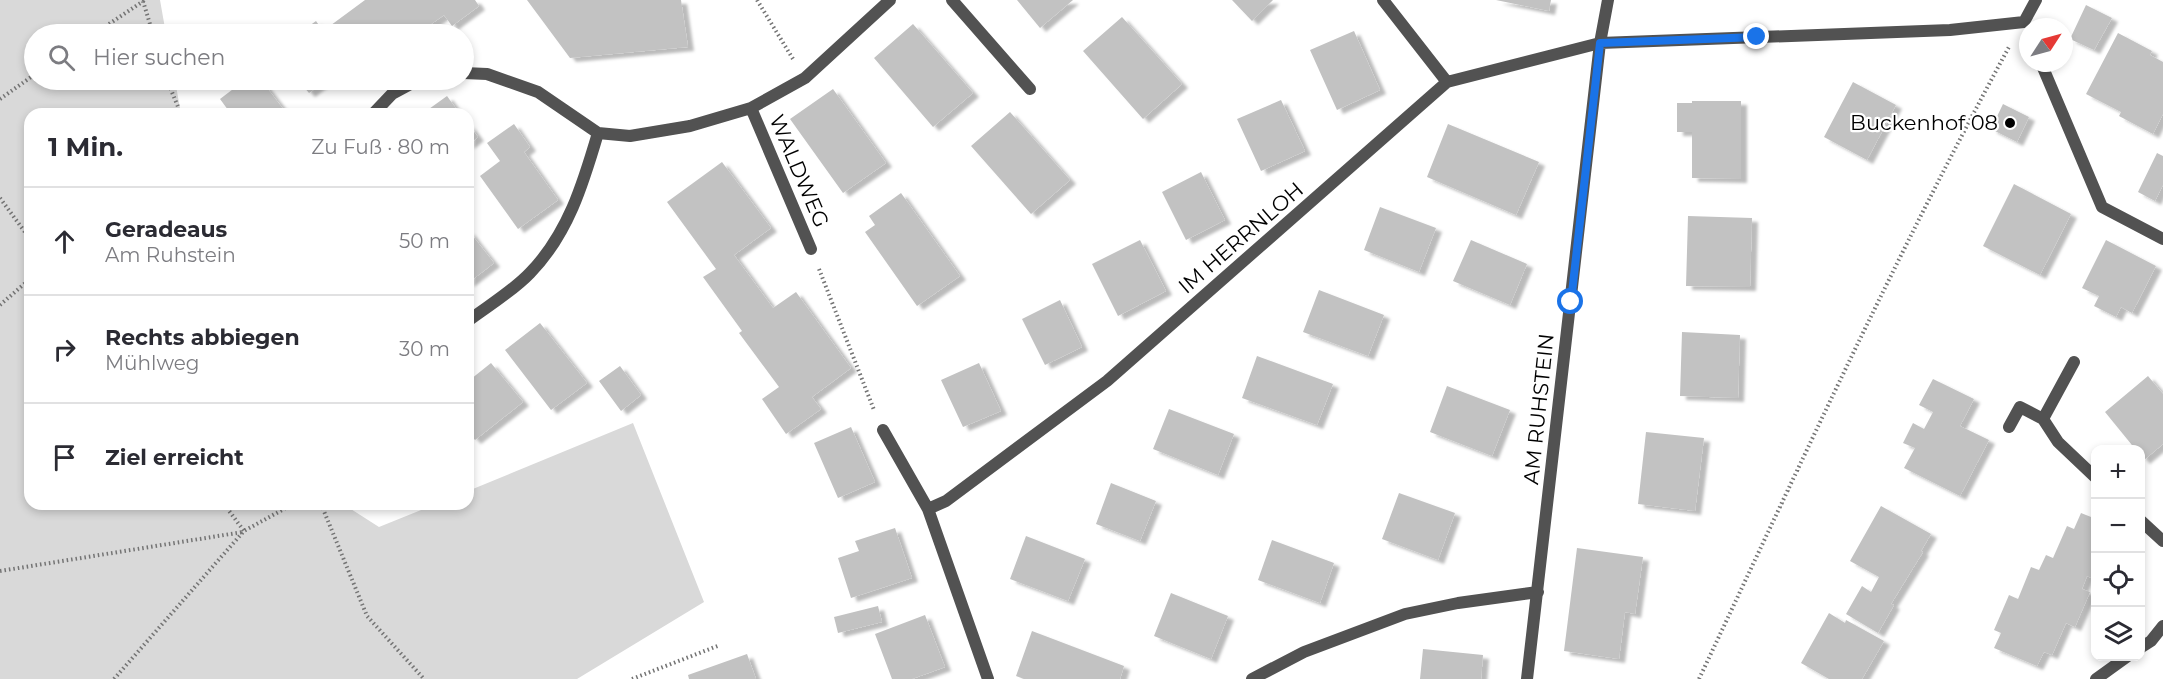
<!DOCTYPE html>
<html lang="de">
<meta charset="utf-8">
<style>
:root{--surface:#fff;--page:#f2f2f3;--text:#2b2b33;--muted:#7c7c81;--line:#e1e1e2}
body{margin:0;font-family:Montserrat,sans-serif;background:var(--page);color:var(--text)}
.controls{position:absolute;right:18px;bottom:18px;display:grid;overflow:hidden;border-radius:12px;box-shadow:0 3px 9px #0003}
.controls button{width:54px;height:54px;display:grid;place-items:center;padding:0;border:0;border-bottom:2px solid var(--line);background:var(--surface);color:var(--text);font:30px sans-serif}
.compass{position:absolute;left:2019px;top:18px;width:54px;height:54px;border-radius:50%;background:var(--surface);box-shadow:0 3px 9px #0003;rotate:54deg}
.stop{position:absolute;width:18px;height:18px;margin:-14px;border:4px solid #1a73e8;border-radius:50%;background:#fff}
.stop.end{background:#1a73e8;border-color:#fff;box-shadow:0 2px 6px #0008}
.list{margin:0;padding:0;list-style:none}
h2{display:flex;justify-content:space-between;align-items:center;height:78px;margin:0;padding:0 24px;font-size:26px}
h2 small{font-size:20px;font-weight:400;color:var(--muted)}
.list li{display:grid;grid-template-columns:39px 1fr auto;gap:18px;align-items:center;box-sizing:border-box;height:108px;padding:0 24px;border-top:2px solid var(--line)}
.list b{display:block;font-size:22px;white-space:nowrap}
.list p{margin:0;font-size:20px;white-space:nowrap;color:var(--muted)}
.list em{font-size:20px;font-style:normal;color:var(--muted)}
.icon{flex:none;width:33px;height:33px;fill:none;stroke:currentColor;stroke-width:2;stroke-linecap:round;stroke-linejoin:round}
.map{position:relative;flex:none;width:2163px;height:679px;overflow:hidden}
.search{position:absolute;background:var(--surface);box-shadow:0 3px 9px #0003;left:24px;top:24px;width:450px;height:66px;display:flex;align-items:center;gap:15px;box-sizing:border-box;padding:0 21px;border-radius:33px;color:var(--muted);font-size:22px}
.panel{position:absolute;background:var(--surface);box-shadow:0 3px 9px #0003;left:24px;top:108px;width:450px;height:402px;border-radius:18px}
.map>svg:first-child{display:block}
</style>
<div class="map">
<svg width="2163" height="679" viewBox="0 0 2163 679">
<defs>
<filter id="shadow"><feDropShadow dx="6" dy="4" stdDeviation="1.5" flood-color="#0004"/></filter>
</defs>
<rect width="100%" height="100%" fill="#fff"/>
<path fill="#d9d9d9" d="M0,0h160l6,34h-132v46h141l6,34h-151v390h313l36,23 57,-23h32v-13l165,-68 71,179 -127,77h-577z"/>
<path fill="#c2c2c2" filter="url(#shadow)" d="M365,0h110l4,6 -27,20 -8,-11 -27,19h-119l18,-13 7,10z
M527,0h154l7,47 -118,11z
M1017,0h56l-33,28z
M1232,0h41l-21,21z
M1496,0h55l-2,11z
M2086,5l26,13 -18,32 -24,-11z
M1122,17l60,67 -39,35 -60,-68z
M913,24l60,69 -40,34 -59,-69z
M1354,31l26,59 -43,20 -27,-60z
M2118,33l34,18 -2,4 13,7v52l-10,20 -34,-18 2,-4 -35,-18z
M245,80h16l26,34h-56l-11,-15z
M298,80h29l-18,13z
M1853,82l43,23 -29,55 -43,-23z
M833,89l53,74 -43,30 -53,-74z
M447,96l13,18h-38z
M1281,100l24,51 -44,20 -24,-52z
M1692,101h49v78l-49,-1v-46h-15v-29h15z
M2003,104l26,13 -12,25 -26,-13z
M1010,112l60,68 -39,34 -60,-68z
M468,124l10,13 -10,8z
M514,124l16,23 -6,5 34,48 -40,29 -38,-53 20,-15 -13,-18z
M1448,124l91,38 -23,53 -89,-38z
M2157,153l6,3v29l-8,16 -17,-9z
M722,162l49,66 -37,27 39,53 23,-16 55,76 -39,29 9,12 -35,25 -24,-35 17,-12 -40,-54 3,-2 -39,-54 13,-8 -49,-67z
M1201,172l24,48 -39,20 -24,-48z
M2014,184l57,30 -31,61 -57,-29z
M901,193l59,83 -43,30 -52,-74 10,-7 -6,-9z
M1380,207l56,21 -17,44 -55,-22z
M1688,216l64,2 -2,69 -64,-1z
M468,230l26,33 -26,20z
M1140,240l26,51 -48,25 -26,-52z
M1471,240l56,24 -17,41 -57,-24z
M2106,240l50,26 -24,47 -11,-6 -5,10 -22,-11 5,-10 -17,-8z
M1319,290l65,25 -16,41 -65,-24z
M1060,300l22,47 -37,18 -23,-46z
M540,323l47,60 -36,27 -46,-60z
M1682,332l58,3 -2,63 -58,-2z
M1257,356l76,28 -16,41 -75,-27z
M491,363l32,39 -48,38 -7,-8v-57l3,4z
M979,363l22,48 -38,16 -22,-47z
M620,366l21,29 -20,16 -22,-30z
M2148,376l15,18v50l-19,16 -4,-5v-5h-4l-31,-38z
M1933,379l41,20 -14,27 29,14 -29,56 -56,-28 11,-20 -12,-5 10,-20 11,6 9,-17 -14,-7z
M1447,386l63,24 -18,46 -62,-24z
M1169,409l65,25 -16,41 -65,-26z
M851,427l24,55 -37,16 -24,-55z
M1646,432l58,6 -9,73 -57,-7z
M1111,483l45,18 -16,40 -44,-17z
M1399,493l56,20 -17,47 -56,-21z
M1881,506l50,28 -10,17 2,1 -32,52 3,1 -16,28 -32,-19 16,-28 9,6 8,-15 -29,-16z
M2081,513l15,6v61l-9,-4 -5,13 8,3 -15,35 -9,-4 -14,32 -8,-3 -7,14 -43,-18 7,-15 -7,-3 15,-35 9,4 13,-32 8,3 7,-15 7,3 14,-32 7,3z
M895,528l17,50 -61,20 -13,-40 21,-7 -4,-10z
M1026,536l59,23 -17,42 -58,-22z
M1272,540l62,23 -14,40 -62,-23z
M1577,548l66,9 -8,57 -10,-2 -6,47 -55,-8z
M1171,593l57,23 -17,43 -57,-23z
M878,606l4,16 -44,11 -4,-16z
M1829,613l16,10 1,-3 38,21 -22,38h-33l-28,-16z
M925,615l20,52 -33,12h-20l-17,-45z
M1032,631l92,35 -4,13h-96l-8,-3z
M1423,649l60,6 -2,24h-61z
M747,654l9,25h-67l-1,-4z"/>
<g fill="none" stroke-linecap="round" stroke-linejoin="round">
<path stroke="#747474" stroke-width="4" stroke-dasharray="1.5 3" stroke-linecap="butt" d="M757,0l36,59
M143,1l10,33
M94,34l51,-34
M167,80l14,34
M0,99l34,-24
M0,198l30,41
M819,269l55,141
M0,305l30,-26
M224,504l20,27
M321,504l46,112 57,63
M0,571l243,-39
M114,679l130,-148 49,-27
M632,679l88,-34
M1699,679c100,-212 198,-426 310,-632"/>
<path stroke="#525252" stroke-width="12" d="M952,0l78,89
M1383,0l64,82
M2041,63l61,144 61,32
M464,73l23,1 51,18 60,41c-15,51 -30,101 -68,140 -17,18 -42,33 -62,48
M751,108l60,141
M373,114l19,-20 26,-14
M598,133l32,3 60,-10 61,-18 54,-30 85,-78
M2043,419l31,-57
M2009,427l11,-20 23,12 15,23 38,36
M883,430l45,79
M2140,520l23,21
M2140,648l11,-7 12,-15
M988,679l-60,-170 18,-8 161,-120 340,-299 153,-39 350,-13 74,-8 12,-22
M1252,679l52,-27 101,-38 53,-11 80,-11
M1527,679l73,-636 8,-43
M2096,679l32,-23"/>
</g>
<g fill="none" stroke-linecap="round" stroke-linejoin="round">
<path stroke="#1a73e8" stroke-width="8" d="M1571,302l29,-259 157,-6"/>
</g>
<circle fill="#000" stroke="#fff" stroke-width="2" cx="2010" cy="123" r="6"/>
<g text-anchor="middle" stroke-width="4.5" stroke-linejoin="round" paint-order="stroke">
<g font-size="21" fill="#000" stroke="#fff" text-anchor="end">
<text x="1998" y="130">Buckenhof 08</text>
</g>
<g font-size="21" fill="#000" stroke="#fff">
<text transform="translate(799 171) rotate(67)" y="7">WALDWEG</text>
<text transform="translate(1241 238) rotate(-41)" y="7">IM HERRNLOH</text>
<text transform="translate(1539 409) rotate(-84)" y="7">AM RUHSTEIN</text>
</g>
</g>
</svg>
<div class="controls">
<button>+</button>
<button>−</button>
<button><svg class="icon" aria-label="locate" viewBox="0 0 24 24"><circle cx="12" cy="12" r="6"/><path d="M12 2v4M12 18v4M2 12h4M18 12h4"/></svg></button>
<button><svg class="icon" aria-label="layers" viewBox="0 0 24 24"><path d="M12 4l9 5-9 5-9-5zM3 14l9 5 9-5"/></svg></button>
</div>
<svg class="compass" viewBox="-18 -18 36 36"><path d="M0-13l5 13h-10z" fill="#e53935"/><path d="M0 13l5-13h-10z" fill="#7c7c81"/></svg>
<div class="stop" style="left:1571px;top:302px"></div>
<div class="stop end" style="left:1757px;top:37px"></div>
<div class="search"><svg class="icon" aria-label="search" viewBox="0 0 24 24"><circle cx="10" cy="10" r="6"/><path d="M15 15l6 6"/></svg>Hier suchen</div>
<section class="panel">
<h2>1 Min.<small>Zu Fuß · 80 m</small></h2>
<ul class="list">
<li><svg class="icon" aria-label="ahead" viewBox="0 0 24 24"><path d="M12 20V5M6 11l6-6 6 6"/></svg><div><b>Geradeaus</b><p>Am Ruhstein</p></div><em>50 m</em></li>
<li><svg class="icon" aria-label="right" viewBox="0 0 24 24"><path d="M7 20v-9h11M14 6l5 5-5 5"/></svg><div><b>Rechts abbiegen</b><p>Mühlweg</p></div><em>30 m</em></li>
<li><svg class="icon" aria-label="arrive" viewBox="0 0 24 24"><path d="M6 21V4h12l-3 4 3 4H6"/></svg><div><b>Ziel erreicht</b></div></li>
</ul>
</section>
</div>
